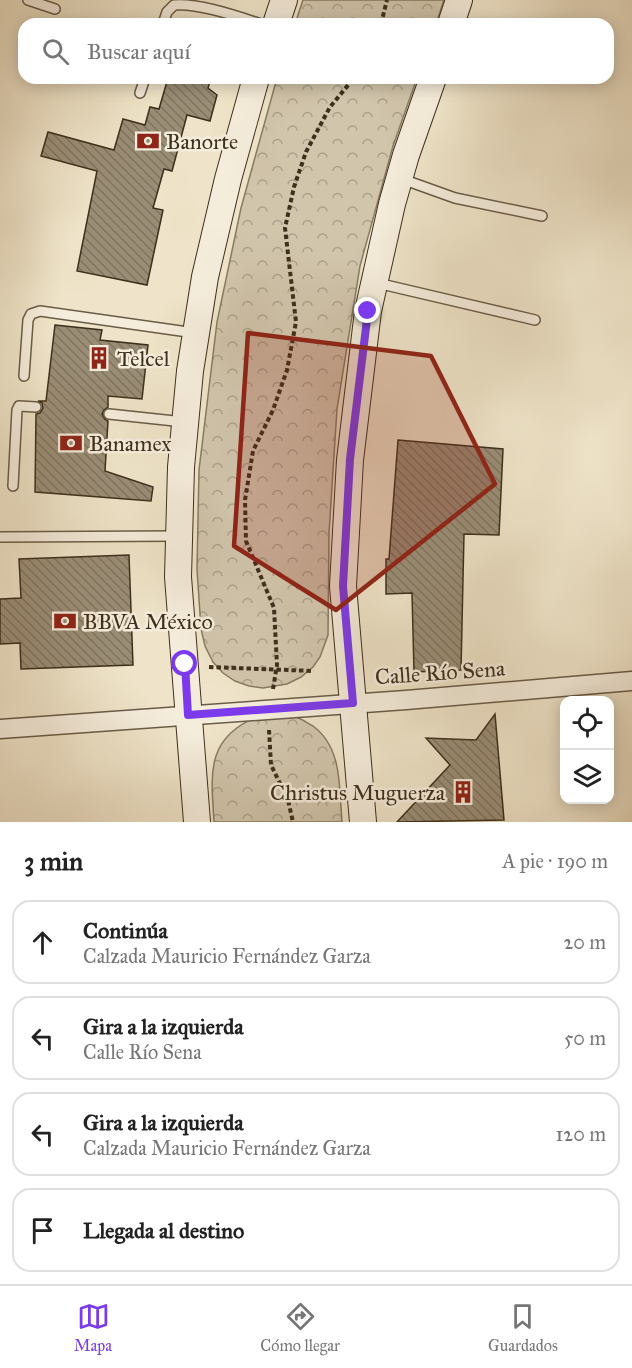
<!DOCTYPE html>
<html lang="es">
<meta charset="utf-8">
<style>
:root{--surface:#fff;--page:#f6f6f6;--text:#222;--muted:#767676;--line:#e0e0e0;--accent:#7c3aed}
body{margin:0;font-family:"IM FELL Great Primer",serif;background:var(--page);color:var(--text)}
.controls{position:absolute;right:18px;bottom:18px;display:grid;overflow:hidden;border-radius:12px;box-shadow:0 3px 15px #0003}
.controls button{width:54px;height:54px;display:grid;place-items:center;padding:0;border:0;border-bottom:2px solid var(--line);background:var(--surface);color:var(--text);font:30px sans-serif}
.stop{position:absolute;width:18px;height:18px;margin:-14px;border:4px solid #7c3aed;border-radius:50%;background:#fff}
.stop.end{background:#7c3aed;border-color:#fff;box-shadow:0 2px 6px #0008}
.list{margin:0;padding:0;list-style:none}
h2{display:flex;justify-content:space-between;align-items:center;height:78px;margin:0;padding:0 24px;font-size:26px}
h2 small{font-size:20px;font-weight:400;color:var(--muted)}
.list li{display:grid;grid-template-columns:39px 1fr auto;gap:18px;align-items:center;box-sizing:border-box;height:84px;margin:0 12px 12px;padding:0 12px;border:2px solid var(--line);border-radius:18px}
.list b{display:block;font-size:22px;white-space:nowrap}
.list p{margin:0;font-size:20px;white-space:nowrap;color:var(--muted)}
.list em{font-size:20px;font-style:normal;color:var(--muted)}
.icon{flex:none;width:33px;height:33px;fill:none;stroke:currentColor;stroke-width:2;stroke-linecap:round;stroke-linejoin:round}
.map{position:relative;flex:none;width:632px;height:822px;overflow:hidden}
.search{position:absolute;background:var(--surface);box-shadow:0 3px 15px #0003;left:18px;right:18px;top:18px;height:66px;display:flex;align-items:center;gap:15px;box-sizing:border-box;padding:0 21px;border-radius:18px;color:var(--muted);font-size:22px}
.sheet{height:462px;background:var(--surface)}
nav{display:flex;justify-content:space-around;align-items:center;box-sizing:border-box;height:84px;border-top:2px solid var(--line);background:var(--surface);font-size:16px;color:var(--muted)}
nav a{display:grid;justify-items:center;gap:3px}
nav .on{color:var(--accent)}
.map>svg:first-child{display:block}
</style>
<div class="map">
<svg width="632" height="822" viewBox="0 0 632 822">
<defs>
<pattern id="forest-crowns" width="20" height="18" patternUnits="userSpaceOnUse" patternTransform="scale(1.5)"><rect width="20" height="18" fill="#d1c5ac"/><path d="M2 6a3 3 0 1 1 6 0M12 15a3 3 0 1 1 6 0" fill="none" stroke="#aba08b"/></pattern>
<pattern id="building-back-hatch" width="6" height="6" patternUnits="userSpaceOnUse" patternTransform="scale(1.5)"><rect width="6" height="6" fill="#9a8d76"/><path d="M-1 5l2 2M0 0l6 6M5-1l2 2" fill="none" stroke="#7f7460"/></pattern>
</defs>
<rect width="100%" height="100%" fill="#efe4c9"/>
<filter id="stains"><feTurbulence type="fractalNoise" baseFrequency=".00333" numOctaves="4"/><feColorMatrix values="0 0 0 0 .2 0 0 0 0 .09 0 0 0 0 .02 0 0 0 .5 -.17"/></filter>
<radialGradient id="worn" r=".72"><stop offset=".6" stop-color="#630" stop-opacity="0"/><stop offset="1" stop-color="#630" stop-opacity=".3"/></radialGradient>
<path fill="url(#forest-crowns)" stroke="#887a64" stroke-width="1.5" d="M303,0h141l-8,24h-141z
M277,78h140l-24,68 -33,120 -23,143 -8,124 -1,102 -8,22 -7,10 -12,10 -14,7 -24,4 -14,-2 -14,-5 -12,-8 -10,-11 -8,-16 -4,-17 -4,-60 2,-99 18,-148 24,-114z
M259,716c10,0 22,-2 33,0 7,1 14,6 21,10 30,22 26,63 29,96h-128c-3,-48 -9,-85 45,-106z"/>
<path fill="url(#building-back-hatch)" stroke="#3e2f1c" stroke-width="1.5" d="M168,78h43l-3,10 9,7 -7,26 -23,-6 -15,56 -8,-2 -11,39 10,2 -16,75 -70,-14 20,-100 -56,-15 7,-24 66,18 9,-31 22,6 5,-18 9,2z
M55,325l47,5 -2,10 48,5 -6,54 -34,-3v11l-4,3 -2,4 3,5 3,2 -3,50 48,16 -2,14 -116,-9 1,-78 4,-1 3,-5 -1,-5 -4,-2h8z
M398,440l105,9 -4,86 -35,-1 -3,136 -47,2 -2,-79 -26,1v-35h3z
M129,555l4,110 -112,4 -1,-26 -20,1v-45l21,-1 -2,-39z
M495,714l9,106 -107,2 53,-57 -24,-27 50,2z"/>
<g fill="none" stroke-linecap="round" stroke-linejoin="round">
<g stroke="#6a5c47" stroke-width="12">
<path id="service" d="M28,0l27,9
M163,24l4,-12 7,-7c25,-2 62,11 87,19
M140,93l5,-15
M402,179l53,19 87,18
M377,283l158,37
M24,376l4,-56 3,-6 9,-3 155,22
M109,414l75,8
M13,486l4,-76 2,-4 17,1
M0,537l176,-1"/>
</g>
<g stroke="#6a5c47" stroke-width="21">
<path id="minor" d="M0,729l406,-29 226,-19"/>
</g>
<g stroke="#3e2f1c" stroke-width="28">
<path id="secondary" d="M276,24l8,-24
M451,24l8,-24
M197,822l-19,-245 3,-110 9,-96 15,-94 23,-98 28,-101
M363,822l-20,-236 7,-126 18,-149 24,-107 14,-49 27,-77"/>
</g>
<path stroke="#3e2f1c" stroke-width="4" stroke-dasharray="4.5 3" stroke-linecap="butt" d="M381,24l6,-24
M209,667l105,4
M273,689l4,-24 -3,-57 -28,-67 -1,-41 8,-49 20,-41 14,-40 9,-48 -11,-94 9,-41 12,-35 24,-45 24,-29
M269,730l2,35 17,35 5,22"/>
<use href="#service" stroke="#f5eddc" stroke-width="9"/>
<use href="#minor" stroke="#f5eddc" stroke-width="18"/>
<use href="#secondary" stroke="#f5eddc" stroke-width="26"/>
</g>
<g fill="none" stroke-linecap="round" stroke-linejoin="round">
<path stroke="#7c3aed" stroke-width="8" d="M185,664l3,51 165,-12 -10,-117 7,-127 18,-148"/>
</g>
<path fill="#8f2418" fill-opacity="0.2" stroke="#8f2418" stroke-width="4.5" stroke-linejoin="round" d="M248,333l183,23 64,128 -159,126 -102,-64z"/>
<defs>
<g id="bank-bare" transform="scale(1.8)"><path d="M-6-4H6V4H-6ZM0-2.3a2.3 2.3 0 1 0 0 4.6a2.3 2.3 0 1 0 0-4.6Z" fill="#8f2418" stroke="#f5eddc" stroke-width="2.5" paint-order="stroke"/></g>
<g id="building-bare" transform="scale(1.8)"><path d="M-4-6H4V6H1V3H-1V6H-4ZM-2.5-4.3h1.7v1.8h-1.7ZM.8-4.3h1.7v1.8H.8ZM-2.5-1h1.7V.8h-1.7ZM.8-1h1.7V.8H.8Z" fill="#8f2418" stroke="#f5eddc" stroke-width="2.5" paint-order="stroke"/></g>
</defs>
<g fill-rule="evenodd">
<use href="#bank-bare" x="148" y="141"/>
<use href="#building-bare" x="99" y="358"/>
<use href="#bank-bare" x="71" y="443"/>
<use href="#bank-bare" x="65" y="621"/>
<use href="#building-bare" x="463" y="792"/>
</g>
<g text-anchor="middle" stroke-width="5" stroke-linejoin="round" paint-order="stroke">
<g font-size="22" fill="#3e2f1c" stroke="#f5eddc" text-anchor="start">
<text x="166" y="149">Banorte</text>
<text x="117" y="366">Telcel</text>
<text x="89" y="451">Banamex</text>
<text x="83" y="629">BBVA México</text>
<text x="445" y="800" text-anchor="end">Christus Muguerza</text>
</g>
<g font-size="22" fill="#3e2f1c" stroke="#f5eddc">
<text transform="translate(440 672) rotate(-4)" y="8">Calle Río Sena</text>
</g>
</g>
<rect width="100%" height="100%" filter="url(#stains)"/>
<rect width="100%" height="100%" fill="url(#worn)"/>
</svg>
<div class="controls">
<button><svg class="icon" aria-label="locate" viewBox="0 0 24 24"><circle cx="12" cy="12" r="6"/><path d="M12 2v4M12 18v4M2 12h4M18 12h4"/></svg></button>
<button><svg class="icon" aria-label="layers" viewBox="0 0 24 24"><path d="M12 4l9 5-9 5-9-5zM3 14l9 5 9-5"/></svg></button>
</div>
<div class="stop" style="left:185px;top:664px"></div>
<div class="stop end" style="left:368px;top:311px"></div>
<div class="search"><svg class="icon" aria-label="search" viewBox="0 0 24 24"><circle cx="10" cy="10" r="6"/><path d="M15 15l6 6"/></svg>Buscar aquí</div>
</div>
<section class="sheet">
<h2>3 min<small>A pie · 190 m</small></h2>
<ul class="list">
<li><svg class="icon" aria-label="ahead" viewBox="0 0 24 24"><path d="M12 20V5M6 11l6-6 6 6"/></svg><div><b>Continúa</b><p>Calzada Mauricio Fernández Garza</p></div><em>20 m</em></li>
<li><svg class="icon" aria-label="left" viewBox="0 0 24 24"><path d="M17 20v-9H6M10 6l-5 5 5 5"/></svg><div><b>Gira a la izquierda</b><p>Calle Río Sena</p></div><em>50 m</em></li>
<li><svg class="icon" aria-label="left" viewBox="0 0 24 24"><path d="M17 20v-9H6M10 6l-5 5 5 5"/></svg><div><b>Gira a la izquierda</b><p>Calzada Mauricio Fernández Garza</p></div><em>120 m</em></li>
<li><svg class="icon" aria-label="arrive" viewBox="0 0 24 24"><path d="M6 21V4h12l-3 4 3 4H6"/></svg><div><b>Llegada al destino</b></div></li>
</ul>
</section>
<nav>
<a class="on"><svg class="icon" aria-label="map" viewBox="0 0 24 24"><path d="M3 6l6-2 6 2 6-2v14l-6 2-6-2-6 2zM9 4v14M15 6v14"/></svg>Mapa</a>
<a><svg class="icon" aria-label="directions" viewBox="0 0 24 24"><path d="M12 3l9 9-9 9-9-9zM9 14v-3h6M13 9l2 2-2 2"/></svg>Cómo llegar</a>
<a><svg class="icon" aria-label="saved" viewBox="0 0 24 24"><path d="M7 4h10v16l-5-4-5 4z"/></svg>Guardados</a>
</nav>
